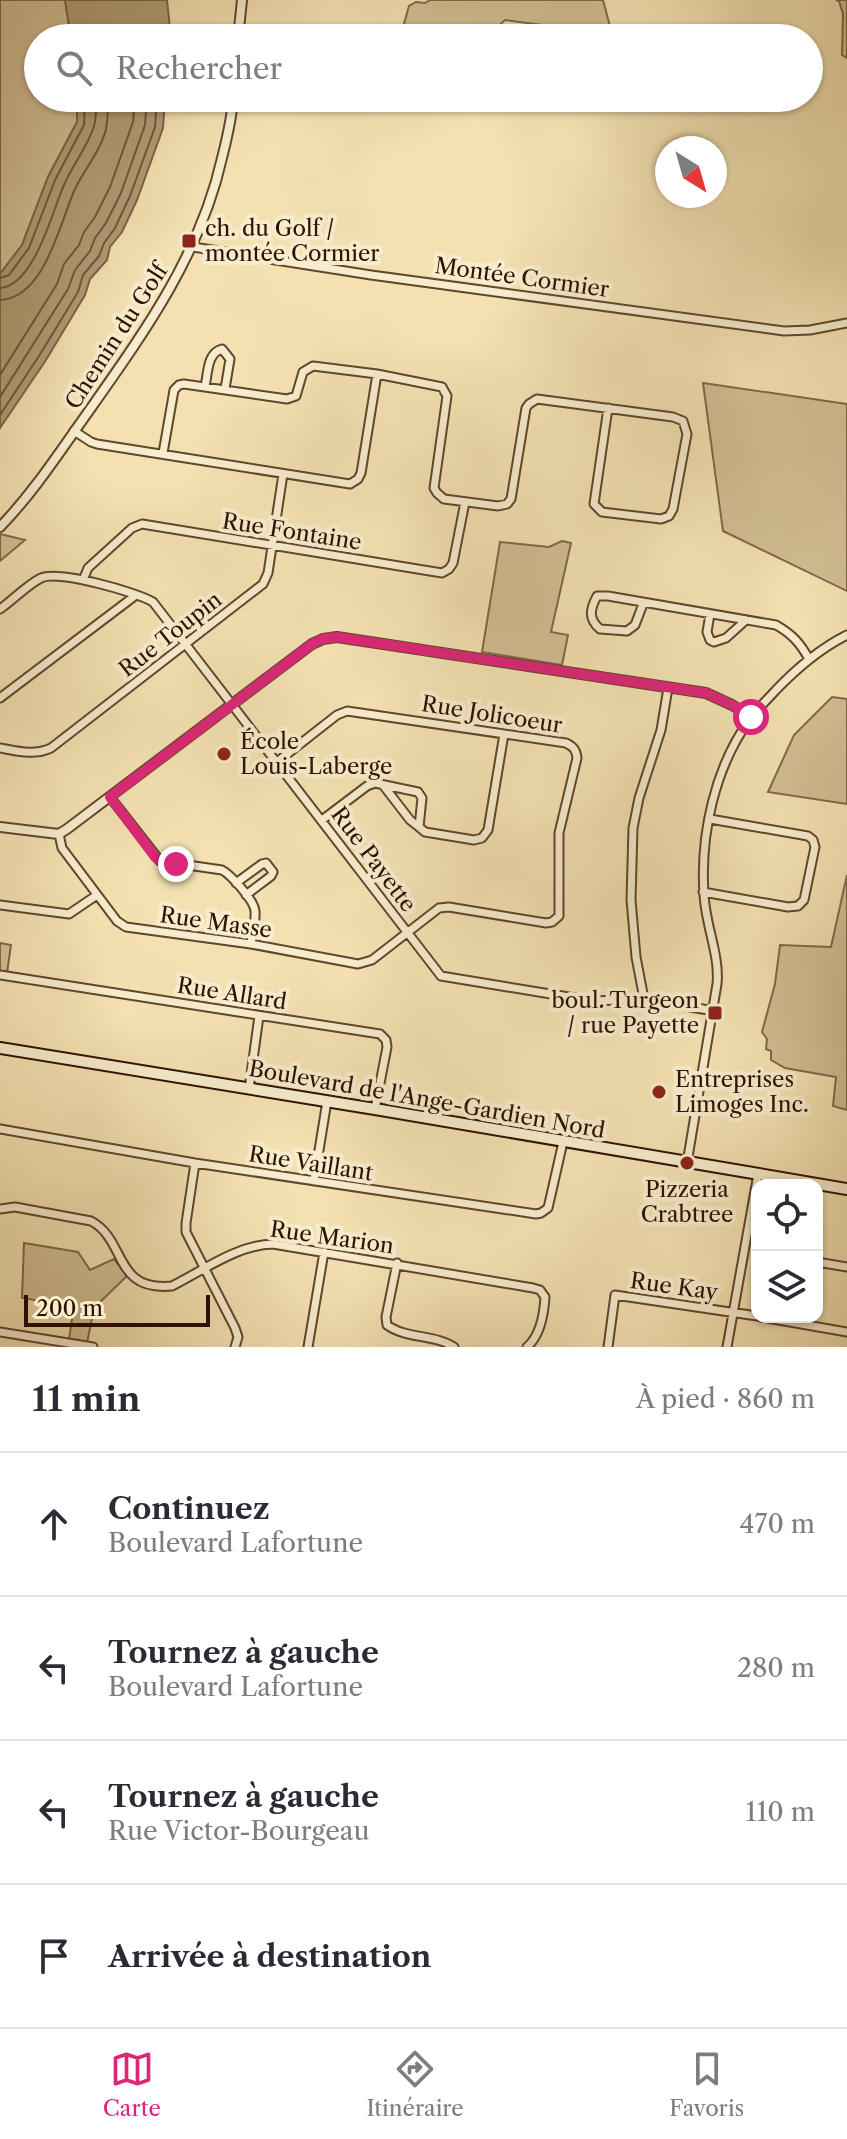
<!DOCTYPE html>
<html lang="fr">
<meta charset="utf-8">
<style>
:root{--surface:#fff;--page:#f2f2f3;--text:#2b2b33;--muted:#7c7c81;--line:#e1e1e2;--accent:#db2777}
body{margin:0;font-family:"Libre Caslon Text",serif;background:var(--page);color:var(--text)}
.controls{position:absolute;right:24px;bottom:24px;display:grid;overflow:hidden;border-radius:16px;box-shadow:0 2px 6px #0004}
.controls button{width:72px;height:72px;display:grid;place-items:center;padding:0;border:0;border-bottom:2px solid var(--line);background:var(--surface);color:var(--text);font:40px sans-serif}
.compass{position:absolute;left:655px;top:136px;width:72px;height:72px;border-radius:50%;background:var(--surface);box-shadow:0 2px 6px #0004;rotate:143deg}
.scale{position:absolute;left:24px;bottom:20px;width:186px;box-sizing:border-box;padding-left:8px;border:4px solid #2f1200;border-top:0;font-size:22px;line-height:28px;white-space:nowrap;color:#2f1200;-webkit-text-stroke:6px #f7eccd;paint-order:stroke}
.stop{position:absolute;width:24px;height:24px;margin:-18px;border:6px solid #db2777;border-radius:50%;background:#fff}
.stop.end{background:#db2777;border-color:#fff;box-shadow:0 2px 8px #0008}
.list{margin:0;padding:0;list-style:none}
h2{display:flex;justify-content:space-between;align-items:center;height:104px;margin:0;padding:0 32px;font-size:34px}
h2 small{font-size:26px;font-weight:400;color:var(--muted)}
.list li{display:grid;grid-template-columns:52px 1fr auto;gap:24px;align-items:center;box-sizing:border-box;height:144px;padding:0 32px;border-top:2px solid var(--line)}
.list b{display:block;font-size:30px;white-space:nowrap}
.list p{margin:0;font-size:26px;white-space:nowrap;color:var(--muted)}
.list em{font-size:26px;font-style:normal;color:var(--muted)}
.icon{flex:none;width:44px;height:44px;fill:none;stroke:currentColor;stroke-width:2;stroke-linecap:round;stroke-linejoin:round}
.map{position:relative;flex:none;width:847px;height:1347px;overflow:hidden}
.search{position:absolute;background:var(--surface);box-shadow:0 2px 6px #0004;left:24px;right:24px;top:24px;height:88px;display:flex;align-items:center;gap:20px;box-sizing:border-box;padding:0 28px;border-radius:44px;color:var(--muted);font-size:30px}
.sheet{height:680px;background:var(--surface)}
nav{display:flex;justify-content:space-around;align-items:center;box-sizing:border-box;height:112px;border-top:2px solid var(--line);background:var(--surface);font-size:22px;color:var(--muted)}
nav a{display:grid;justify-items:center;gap:4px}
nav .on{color:var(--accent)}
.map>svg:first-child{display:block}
</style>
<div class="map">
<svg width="847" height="1347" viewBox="0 0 847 1347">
<rect width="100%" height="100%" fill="#f3e1b2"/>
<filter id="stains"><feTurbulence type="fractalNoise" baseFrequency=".0025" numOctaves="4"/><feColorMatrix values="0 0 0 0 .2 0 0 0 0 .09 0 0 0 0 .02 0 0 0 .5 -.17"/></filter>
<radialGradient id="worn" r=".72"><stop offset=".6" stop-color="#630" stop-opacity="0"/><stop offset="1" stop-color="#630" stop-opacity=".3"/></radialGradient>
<path fill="#d2be94" stroke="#80684a" stroke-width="2" d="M0,0h65l6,38h-33v60h39v24l-29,55 -26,68 -22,29z
M430,0h173l9,34 -107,-14 -20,18h-85l9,-32 7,-4 9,1z
M836,0h11v58l-5,-3 1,-41 -4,-13z
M703,383l144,21v187l-124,-60z
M0,534l25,6 -25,21z
M562,541l9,2 -20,89 17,3 -6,30 -80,-13 18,-110 49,5z
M832,697l15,2v105l-79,-12 26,-57z
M847,875v235l-14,-4 3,-29 -51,-9 -14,-8v-9l-5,-2 1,-10 -5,-7 13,-48 5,-39 51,2z
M0,943l11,2 -4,28 -7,-1z
M24,1243l54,9 12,18 24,-11 13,17 -33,32 -7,35 -18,-4 5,-33 -52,-8z"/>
<path fill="#b09b75" stroke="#7c6446" stroke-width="2" d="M65,0h102l4,38h-100z
M77,98h88l-2,30 -26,72 -15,32 -12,15 -3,13 -17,19 -5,16 -39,65 -46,68v-154l22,-29 26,-68 29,-55z"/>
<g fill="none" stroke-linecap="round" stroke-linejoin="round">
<path stroke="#70563a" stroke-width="2" d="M0,278l9,-3 20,-27 26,-68 29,-55 1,-27
M0,288c34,-2 52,-76 64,-103 8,-19 22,-36 29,-56 4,-9 3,-21 3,-31
M0,300c45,-2 60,-78 75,-111 9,-19 26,-39 31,-60 2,-10 2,-21 2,-31
M0,375l57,-91 7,-20 15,-19 5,-13 11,-15 15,-30 23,-65 2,-24
M0,397l68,-108 7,-19 15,-19 5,-13 11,-15 15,-30 24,-68 2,-27
M0,415l39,-59 39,-64 5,-17 16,-19 5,-13 11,-15 15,-32 25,-69 2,-29"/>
<g stroke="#60462c" stroke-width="11">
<path id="minor" d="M193,247l178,28 413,56 26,-1 37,-7
M205,387c3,-14 2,-34 17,-38l8,10 -5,30
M74,431l17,11 6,2 253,40 8,-5 3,-6 16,-99
M163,453l11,-63 5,-5 5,-1 103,15 9,-3 7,-24 10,-6 64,8 65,13 5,9 -13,92 3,5 7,6 54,7 9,-2 4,-5 15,-91 3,-4 8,-5 136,18 10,4 4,13 -14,75 -4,7 -8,3 -59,-7 -8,-8 14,-96
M83,580l5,-12 44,-40 10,-4 300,49 7,-4 4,-6 12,-61
M643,604l-8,21 -8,6 -27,-2c-12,-10 -10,-20 -3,-33h11l168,29c16,9 24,18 33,34
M0,609c13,-9 27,-24 41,-31 18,-8 95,14 112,24l288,374 152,25 51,-2 70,12
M710,614l-3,18 3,8 4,2 12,-4 20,-18
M0,698l136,-103
M0,748c17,3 34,8 51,0l212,-164 5,-11 15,-99
M383,785l27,35 9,7
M110,797l50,64 62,9c9,5 32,30 33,41 1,10 -3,23 -4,33
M322,820l45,-34 8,-3 43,9 4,6 -3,29 6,5 49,8 8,-2 6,-8 16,-96
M59,834l3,14 55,73 9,6 125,17 107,20 14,-4 67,-52 10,-1 97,16 6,-1 7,-6v-83l18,-75c-1,-8 -3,-11 -11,-15l-219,-32 -10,4 -60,47
M236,883l26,-19 4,-1 7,9 -2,4 -25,19
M703,892l85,15 10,-1 6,-6 11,-53 -2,-7 -5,-4 -98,-17
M0,905l69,9 28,-19
M0,975l380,59 6,6 1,7 -12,62
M644,999l-8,-42 -5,-57 2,-72 6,-30 22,-68 7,-42
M249,1089l10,-73
M0,1129l195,34 341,51 5,-1 7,-5 15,-66
M195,1163l-9,60v9l49,96 3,9 -3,10
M687,1163l30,-179c3,-29 -12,-60 -13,-90 -4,-60 11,-127 46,-175 7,-10 17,-19 25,-28 21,-22 44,-42 72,-56
M314,1181l13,-80
M0,1209l15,-2 76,14c36,19 22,71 81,65 32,-16 65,-41 101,-42l260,44 7,2 5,7c-1,17 -4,38 -18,50
M817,1262l30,5
M397,1263l-11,54 1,8c19,14 47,9 67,22
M761,1317l86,15
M0,1332l93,15
M308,1347l16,-95
M608,1347l7,-52 142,21
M727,1347l31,-173"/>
</g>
<g stroke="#60462c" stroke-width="12">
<path id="tertiary" d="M238,38l4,-38
M0,527c33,-34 59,-74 86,-112 57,-81 114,-159 136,-257 5,-20 10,-39 11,-60
M0,827l50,6 9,1 8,-5 245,-185 11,-5 14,-2 369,56 26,12 19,12"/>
</g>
<g stroke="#2f1200" stroke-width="14">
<path id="secondary" d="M0,1048l375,61 472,80"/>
</g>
<use href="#minor" stroke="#f7eccd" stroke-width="7"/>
<use href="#tertiary" stroke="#f7eccd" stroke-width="8"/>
<use href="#secondary" stroke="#f7eccd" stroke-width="10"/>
</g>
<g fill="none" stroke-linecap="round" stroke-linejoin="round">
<path stroke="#db2777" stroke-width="10" d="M176,864l-16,-3 -5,-4 -45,-60 202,-153 11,-5 14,-2 369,56 26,12 19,12"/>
</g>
<g fill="#8f2418" stroke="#f7eccd" stroke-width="3">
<rect x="181" y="233" width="16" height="16" rx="4"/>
<circle cx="224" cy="754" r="8"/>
<rect x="707" y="1005" width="16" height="16" rx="4"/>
<circle cx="659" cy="1092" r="8"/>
<circle cx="687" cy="1163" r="8"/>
</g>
<g text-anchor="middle" stroke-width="8" stroke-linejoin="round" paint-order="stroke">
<g font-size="22" fill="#2f1200" stroke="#f7eccd" text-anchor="start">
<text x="205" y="236">ch. du Golf /<tspan x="205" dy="25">montée Cormier</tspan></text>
<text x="240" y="749">École<tspan x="240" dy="25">Louis-Laberge</tspan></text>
<text x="699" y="1008" text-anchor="end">boul. Turgeon<tspan x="699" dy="25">/ rue Payette</tspan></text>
<text x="675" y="1087">Entreprises<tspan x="675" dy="25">Limoges Inc.</tspan></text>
<text x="687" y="1197" text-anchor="middle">Pizzeria<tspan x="687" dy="25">Crabtree</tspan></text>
</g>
<g font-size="22" fill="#2f1200" stroke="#f7eccd">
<text transform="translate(522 277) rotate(8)" y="8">Montée Cormier</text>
<text transform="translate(116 336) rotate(-57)" y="8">Chemin du Golf</text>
<text transform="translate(292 531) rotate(9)" y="8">Rue Fontaine</text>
<text transform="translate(170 634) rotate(-38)" y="8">Rue Toupin</text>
<text transform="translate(492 714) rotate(9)" y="8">Rue Jolicoeur</text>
<text transform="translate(374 859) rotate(53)" y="8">Rue Payette</text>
<text transform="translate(216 922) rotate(8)" y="8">Rue Masse</text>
<text transform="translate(232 993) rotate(9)" y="8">Rue Allard</text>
<text transform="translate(427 1099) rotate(10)" y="8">Boulevard de l'Ange-Gardien Nord</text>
<text transform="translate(311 1163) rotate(9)" y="8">Rue Vaillant</text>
<text transform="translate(332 1237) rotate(8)" y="8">Rue Marion</text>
<text transform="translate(674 1286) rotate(8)" y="8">Rue Kay</text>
</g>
</g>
<rect width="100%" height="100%" filter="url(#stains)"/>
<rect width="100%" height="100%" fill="url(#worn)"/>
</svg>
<div class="controls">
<button><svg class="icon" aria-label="locate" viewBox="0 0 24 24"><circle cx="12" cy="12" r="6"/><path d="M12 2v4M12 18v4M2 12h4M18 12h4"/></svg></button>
<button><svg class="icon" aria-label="layers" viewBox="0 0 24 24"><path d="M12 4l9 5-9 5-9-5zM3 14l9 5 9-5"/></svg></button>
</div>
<svg class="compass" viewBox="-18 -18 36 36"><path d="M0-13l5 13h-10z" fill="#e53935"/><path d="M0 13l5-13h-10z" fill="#7c7c81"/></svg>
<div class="scale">200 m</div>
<div class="stop" style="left:751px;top:717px"></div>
<div class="stop end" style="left:176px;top:864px"></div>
<div class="search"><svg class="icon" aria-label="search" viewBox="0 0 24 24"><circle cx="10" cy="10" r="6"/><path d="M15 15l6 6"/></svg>Rechercher</div>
</div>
<section class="sheet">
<h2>11 min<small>À pied · 860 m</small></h2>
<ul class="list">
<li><svg class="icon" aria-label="ahead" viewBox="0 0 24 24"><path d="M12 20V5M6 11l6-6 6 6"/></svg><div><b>Continuez</b><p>Boulevard Lafortune</p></div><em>470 m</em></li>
<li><svg class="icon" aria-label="left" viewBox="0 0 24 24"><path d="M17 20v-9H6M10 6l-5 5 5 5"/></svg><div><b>Tournez à gauche</b><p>Boulevard Lafortune</p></div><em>280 m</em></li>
<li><svg class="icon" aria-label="left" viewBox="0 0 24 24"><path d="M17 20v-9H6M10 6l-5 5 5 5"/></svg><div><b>Tournez à gauche</b><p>Rue Victor-Bourgeau</p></div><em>110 m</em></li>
<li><svg class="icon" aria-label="arrive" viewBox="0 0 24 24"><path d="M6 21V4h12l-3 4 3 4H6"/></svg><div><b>Arrivée à destination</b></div></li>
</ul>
</section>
<nav>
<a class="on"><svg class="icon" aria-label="map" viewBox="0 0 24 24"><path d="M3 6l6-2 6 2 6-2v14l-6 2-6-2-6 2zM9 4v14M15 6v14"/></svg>Carte</a>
<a><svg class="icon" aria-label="directions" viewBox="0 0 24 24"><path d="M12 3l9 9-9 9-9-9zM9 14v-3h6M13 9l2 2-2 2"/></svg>Itinéraire</a>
<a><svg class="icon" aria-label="saved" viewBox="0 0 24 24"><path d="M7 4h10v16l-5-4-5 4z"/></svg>Favoris</a>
</nav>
